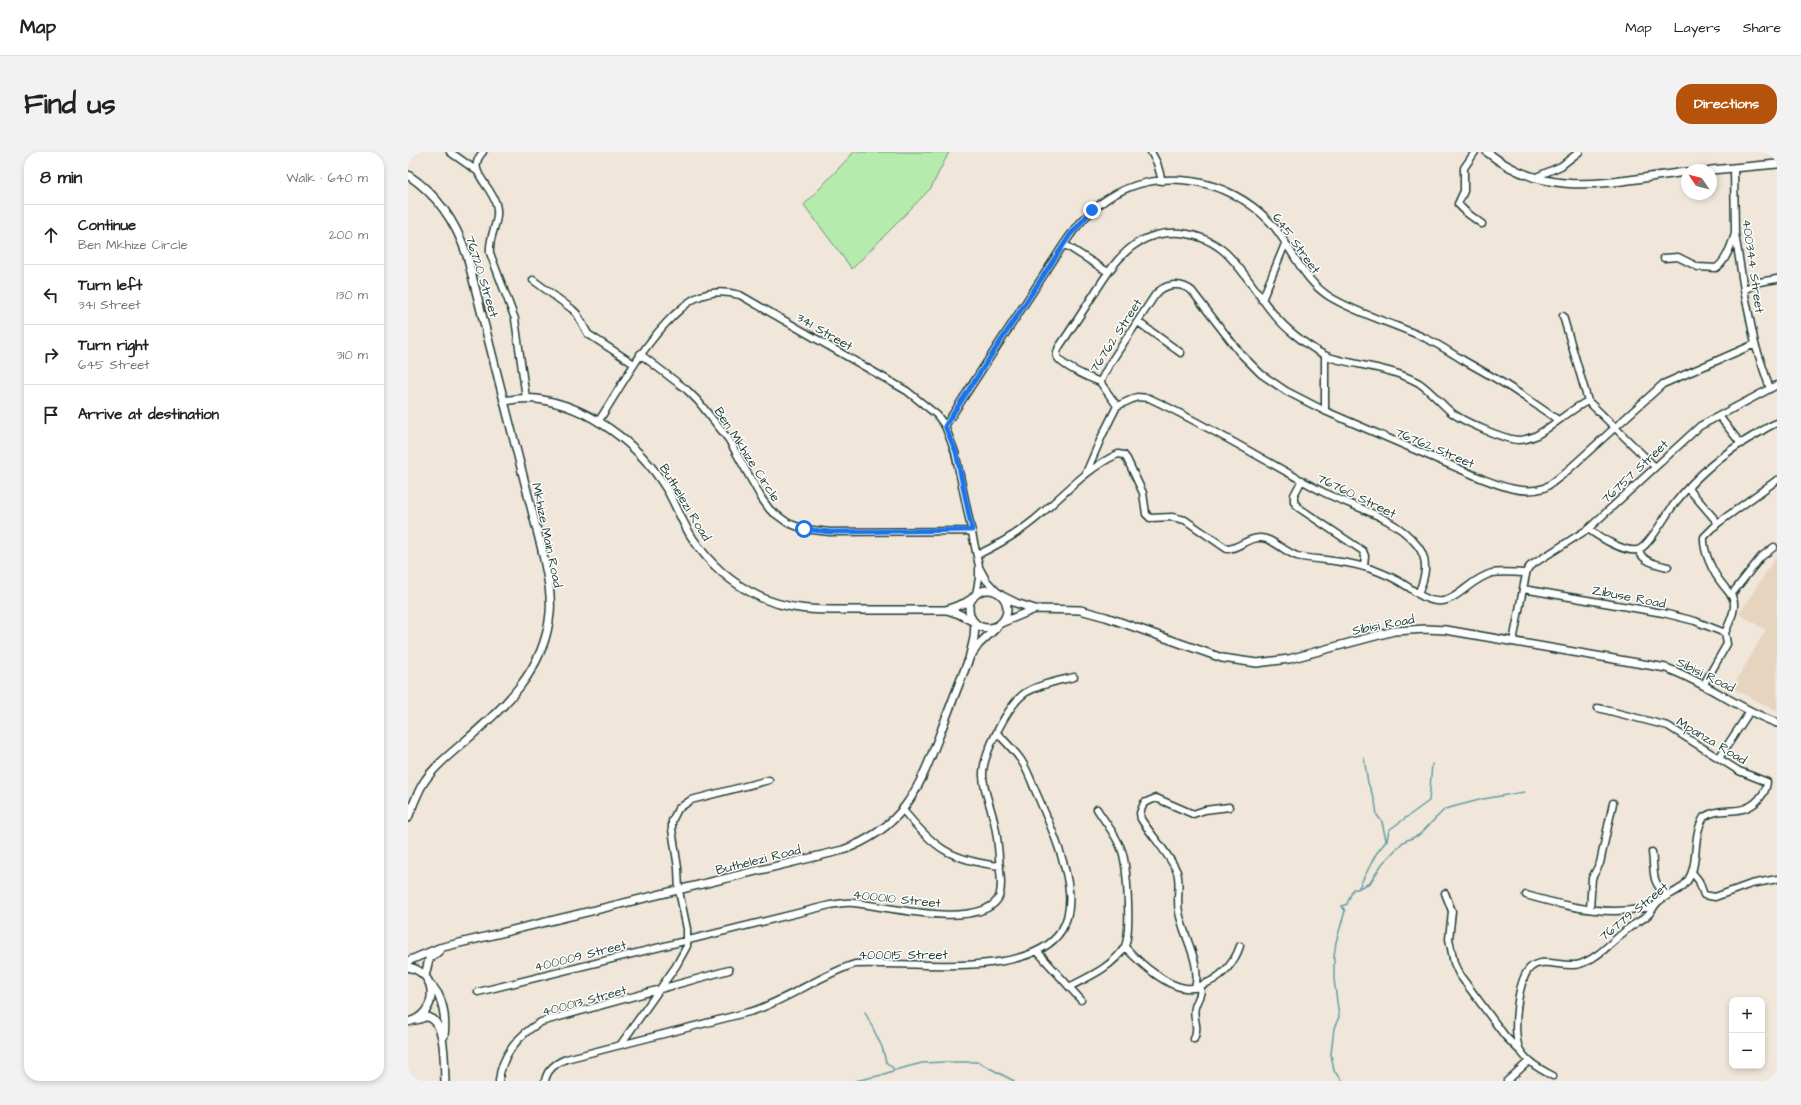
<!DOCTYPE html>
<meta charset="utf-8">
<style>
:root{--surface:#fff;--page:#f2f2f2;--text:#222;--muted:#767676;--line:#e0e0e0;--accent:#b45309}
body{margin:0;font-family:"Architects Daughter",sans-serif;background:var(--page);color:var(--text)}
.controls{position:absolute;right:12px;bottom:12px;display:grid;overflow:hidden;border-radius:8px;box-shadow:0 2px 6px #0003}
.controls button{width:36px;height:36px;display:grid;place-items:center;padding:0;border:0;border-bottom:1px solid var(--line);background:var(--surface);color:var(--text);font:20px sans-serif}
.compass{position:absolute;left:1273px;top:12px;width:36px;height:36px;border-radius:50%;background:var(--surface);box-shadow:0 2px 6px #0003;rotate:305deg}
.stop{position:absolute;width:12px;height:12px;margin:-9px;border:3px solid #1a73e8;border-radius:50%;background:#fff}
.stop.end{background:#1a73e8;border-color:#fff;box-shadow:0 1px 4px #0008}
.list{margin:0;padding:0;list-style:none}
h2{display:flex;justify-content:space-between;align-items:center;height:52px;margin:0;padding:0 16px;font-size:17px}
h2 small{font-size:13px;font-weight:400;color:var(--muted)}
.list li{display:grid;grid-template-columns:26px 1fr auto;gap:12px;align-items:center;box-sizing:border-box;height:60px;padding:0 16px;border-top:1px solid var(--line)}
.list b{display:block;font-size:15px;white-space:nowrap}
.list p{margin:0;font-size:13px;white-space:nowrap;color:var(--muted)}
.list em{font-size:13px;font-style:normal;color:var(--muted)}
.icon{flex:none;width:22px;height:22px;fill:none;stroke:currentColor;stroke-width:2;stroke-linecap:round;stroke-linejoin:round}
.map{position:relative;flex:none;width:1369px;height:929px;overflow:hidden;border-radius:16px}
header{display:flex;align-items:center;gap:24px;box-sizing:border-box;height:56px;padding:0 20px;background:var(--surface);border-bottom:1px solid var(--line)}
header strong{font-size:19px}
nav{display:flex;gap:22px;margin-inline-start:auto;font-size:14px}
.intro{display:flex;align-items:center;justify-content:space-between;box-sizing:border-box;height:96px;padding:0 24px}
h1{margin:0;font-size:28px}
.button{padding:10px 18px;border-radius:16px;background:var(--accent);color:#fff;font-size:14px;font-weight:700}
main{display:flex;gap:24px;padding:0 24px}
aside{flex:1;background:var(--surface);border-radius:16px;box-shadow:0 2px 6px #0003}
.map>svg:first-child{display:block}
</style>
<header>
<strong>Map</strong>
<nav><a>Map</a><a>Layers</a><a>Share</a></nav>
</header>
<div class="intro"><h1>Find us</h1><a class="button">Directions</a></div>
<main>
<aside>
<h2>8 min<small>Walk · 640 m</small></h2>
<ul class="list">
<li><svg class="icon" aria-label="ahead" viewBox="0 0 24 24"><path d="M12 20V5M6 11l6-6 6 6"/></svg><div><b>Continue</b><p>Ben Mkhize Circle</p></div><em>200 m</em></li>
<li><svg class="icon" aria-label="left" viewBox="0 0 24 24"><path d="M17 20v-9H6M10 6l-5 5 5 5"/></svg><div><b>Turn left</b><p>341 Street</p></div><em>130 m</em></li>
<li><svg class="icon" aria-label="right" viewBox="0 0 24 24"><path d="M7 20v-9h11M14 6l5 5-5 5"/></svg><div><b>Turn right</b><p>645 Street</p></div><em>310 m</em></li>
<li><svg class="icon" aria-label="arrive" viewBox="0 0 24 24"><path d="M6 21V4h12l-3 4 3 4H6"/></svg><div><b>Arrive at destination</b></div></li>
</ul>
</aside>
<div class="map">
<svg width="1369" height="929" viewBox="0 0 1369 929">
<rect width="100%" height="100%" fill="#f0e6d9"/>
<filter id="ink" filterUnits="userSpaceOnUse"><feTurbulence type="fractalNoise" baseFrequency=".025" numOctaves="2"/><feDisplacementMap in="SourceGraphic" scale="8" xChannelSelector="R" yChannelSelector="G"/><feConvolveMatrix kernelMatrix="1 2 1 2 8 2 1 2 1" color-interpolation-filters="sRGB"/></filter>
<g filter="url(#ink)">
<path fill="#e6d4bf" d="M1369,403v156l-45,-23 34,-58 -27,-16z"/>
<path fill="#b5ebad" stroke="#6a9470" d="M446,0h95l-18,36 -79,81 -48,-64z"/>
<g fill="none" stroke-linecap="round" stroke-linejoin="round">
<path stroke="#639ea4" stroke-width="1.5" d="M956,606l4,25 7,18 2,14 5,7 4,18
M951,736l11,-5 12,-19 21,-22 16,-7 26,-26 38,-10 41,-7
M457,860l17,35 4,15 9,8
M447,929l27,-6 13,-5 27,-7 23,-1h33l36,19
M935,929l-9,-10 -3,-17 3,-26 5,-11 -5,-38v-23l2,-14 9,-31 -3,-5 5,-2 6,-15h5l18,-35 11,-14 2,-10 40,-29 3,-37"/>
<g stroke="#1f3d34" stroke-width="9">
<path id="minor" d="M42,0l27,19
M75,0c-18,19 7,31 13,52 5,18 -8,31 -6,49l25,66 11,79
M743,0l6,11 5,18
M1067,0l-11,16v23l-6,13 9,9 15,11
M1326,16l1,65 9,57 11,54 15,45
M1126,26l27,-12 18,-14
M656,92l44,28
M1256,106l14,-1 20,10 18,1c10,-6 15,-23 19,-34
M125,128l39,29 5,5 11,20 46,30
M1336,138l15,-8 18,-3
M854,148l23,-56
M1155,164l25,85 66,65
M730,170l43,31
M232,202l47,36 11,11 31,39 33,59 8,11 18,13 16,6 26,3 142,-1
M1180,249c-19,9 -34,25 -53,35 -5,2 -11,4 -16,4 -14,0 -57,-19 -68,-28 -11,-9 -20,-21 -32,-29 -26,-15 -59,-17 -87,-25 -13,-4 -27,-15 -37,-23 -30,-23 -43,-57 -69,-82 -12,-11 -28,-18 -45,-20 -47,-3 -66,28 -89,64 -11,17 -22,34 -33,50 -1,3 -3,6 -2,9 2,9 35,23 43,26l9,-17 46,-70c9,-11 25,-14 37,-4l48,62 21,21 25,17 39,20 158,68c18,7 41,16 61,9 8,-4 16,-11 23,-17l96,-87 92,-40
M709,254l20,-9 12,1c60,28 116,63 174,94 32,16 71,24 94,53 13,16 8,33 1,49 35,22 43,-12 74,-21 11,-2 23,0 34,0
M917,259v-55
M1311,264l22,28
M190,270c24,-37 44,-76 76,-107 7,-6 13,-13 22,-17 14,-7 30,-7 44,-3l167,96 30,24 8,11 10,26 24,114v12l-3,17
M537,274l119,-182c12,-18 25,-33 43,-45 52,-34 122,-21 163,23 22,24 31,57 60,75 30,18 66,27 97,42 13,6 24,14 36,21 12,7 23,13 35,20 20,12 40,26 60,40
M678,321l16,-37 15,-30 -17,-24
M894,328l-8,15v7l5,6 64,43 2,5 -1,10
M1280,336l30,35
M1180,377c10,7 39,26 52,20 10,-5 27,-36 35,-46 22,-28 47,-49 78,-67 8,-4 15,-10 24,-13
M1230,398c6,12 17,14 30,17
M569,403c21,-10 40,-21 57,-35 28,-23 51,-51 84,-66l6,1 3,4 16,34 3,21 4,4 22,-1 13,3 42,29c11,0 20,-11 32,-11 13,-1 25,14 38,18 12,3 25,3 37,5 32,4 58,13 84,33
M572,417l6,11 13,14
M1115,437l4,-19 3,-4 58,-37 112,-103 77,-41
M1323,443l30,-38 13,-10
M1317,481c3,-8 9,-18 9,-27 1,-9 -6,-14 -11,-21 -10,-12 -20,-33 -19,-48l14,-14 59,-43
M1105,490l10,-53 140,24 32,8 30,12 2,11 -23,40
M1311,606l31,-47
M495,658c31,38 47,50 97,56
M1244,700c3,21 -2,29 15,43
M1284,720l7,9 5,14 11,2 36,-13 26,-5
M1037,741l7,18 -3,28 5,24 5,11 46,62 14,14
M1118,743c28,8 58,16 88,16 13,0 26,-2 40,-4
M1182,757l2,-31 8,-15 13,-60
M717,795c14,15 45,44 67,41 6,0 11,-4 17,-6 15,-7 26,-21 31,-36
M629,799l44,49
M661,835c19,-10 43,-20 55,-39 8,-13 3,-82 -2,-97 -5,-15 -17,-29 -25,-42
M787,836c7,-25 -12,-52 -16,-76 -3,-14 2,-27 -2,-40 -7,-17 -26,-37 -36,-53l-1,-6 4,-10 12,-5 37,16 12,-4 24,-3
M70,840l352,-87c8,-1 16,-3 24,-2 31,3 123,27 144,-4 3,-5 3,-12 3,-18 -2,-18 -2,-37 -6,-55 -3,-17 -11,-33 -12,-50 -1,-21 25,-71 42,-83 15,-9 33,-12 49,-16
M786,887c6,-15 -2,-19 1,-32 2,-8 8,-13 5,-21
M213,892l55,-78 11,-20v-17l-8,-38 -1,-23 -6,-39v-8l6,-12 13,-9 78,-20
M1145,924c-13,-7 -25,-13 -33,-26 -8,-14 -3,-70 10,-82 13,-12 34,1 50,-4 19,-6 33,-24 49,-36 6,-5 14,-8 20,-14 3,-3 5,-8 9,-12 8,-7 18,-9 25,-16 19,-18 7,-48 21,-69 18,-12 38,1 55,-18 5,-6 7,-9 8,-17l-28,-11 -71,-45 -70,-18
M91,929c2,-25 20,-47 42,-59l188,-52
M137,929c2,-12 11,-18 21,-22l187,-48c36,-12 67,-36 102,-47 52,-3 175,16 206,-33 15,-23 7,-55 -1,-79 -7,-21 -16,-42 -25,-62 -4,-10 -8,-21 -14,-30 -7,-10 -16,-19 -24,-27
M1099,929l22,-20"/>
</g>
<g stroke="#1f3d34" stroke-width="10">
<path id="tertiary" d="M1079,0c62,50 128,28 200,20
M1303,18l66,-6
M0,23c30,20 48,47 59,81l75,294c4,20 10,42 8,63 -5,58 -46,94 -87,130 -14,12 -29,24 -39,39 -7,11 -11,23 -16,36
M96,249c11,-2 22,-3 33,-2 52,7 102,45 129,89 10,16 16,35 27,51 16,24 38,44 65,57 32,16 68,14 104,14 28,0 56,0 84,0l19,-7 8,-5
M561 457a19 19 0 1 1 38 0a19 19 0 1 1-38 0Z
M594,444l14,7 19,6
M539,458l12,4 13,7
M593,471l34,-14 45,1 26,7 116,41 35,5 32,-4 105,-28 32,-2 20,1 220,38c40,14 72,41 111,55
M564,502l7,-10 17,-16
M0,809l31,-13 404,-98c59,-22 74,-57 95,-111 10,-27 20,-53 31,-80l5,-21 1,-15
M0,815c32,6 30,48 0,55
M17,824l4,-17 10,-8
M22,832c14,12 16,35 14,52
M8,868c2,0 6,-2 9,-3 22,-1 19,50 20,64"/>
</g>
<use href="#minor" stroke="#fff" stroke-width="6"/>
<use href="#tertiary" stroke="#fff" stroke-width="7"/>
</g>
</g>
<g fill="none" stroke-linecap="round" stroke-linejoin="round" filter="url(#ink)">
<path stroke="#1a73e8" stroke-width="5" d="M396,377l26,3 142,-2 -16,-78 -11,-26 125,-191 22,-25"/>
</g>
<g text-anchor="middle" stroke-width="3" stroke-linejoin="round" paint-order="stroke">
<g font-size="13" fill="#1f3d34" stroke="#fff">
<text transform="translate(889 91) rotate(54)" y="5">645 Street</text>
<text transform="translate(1346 114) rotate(82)" y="5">400344 Street</text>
<text transform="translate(75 124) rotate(73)" y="5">76720 Street</text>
<text transform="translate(417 179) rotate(30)" y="5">341 Street</text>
<text transform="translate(707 183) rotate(-57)" y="5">76762 Street</text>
<text transform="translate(1027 295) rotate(23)" y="5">76762 Street</text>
<text transform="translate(340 302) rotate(57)" y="5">Ben Mkhize Circle</text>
<text transform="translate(1226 319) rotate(-43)" y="5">76757 Street</text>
<text transform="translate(949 343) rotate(26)" y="5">76760 Street</text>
<text transform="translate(278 350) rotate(59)" y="5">Buthelezi Road</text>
<text transform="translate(140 383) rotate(78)" y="5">Mkhize Main Road</text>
<text transform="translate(1221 444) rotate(11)" y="5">Zibuse Road</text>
<text transform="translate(975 472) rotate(-11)" y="5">Sibisi Road</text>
<text transform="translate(1298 522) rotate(26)" y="5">Sibisi Road</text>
<text transform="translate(1304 588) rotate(31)" y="5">Mpanza Road</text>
<text transform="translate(350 707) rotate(-14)" y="5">Buthelezi Road</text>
<text transform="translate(489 746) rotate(6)" y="5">400010 Street</text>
<text transform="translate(1225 759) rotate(-39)" y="5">76779 Street</text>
<text x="495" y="807">400015 Street</text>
<text transform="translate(172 803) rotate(-14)" y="5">400009 Street</text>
<text transform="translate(176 848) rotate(-15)" y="5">400013 Street</text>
</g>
</g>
</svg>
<div class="controls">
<button>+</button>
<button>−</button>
</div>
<svg class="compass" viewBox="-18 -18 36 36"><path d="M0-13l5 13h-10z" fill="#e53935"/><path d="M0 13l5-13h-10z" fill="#767676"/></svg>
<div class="stop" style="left:396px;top:377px"></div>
<div class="stop end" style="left:684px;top:58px"></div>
</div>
</main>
